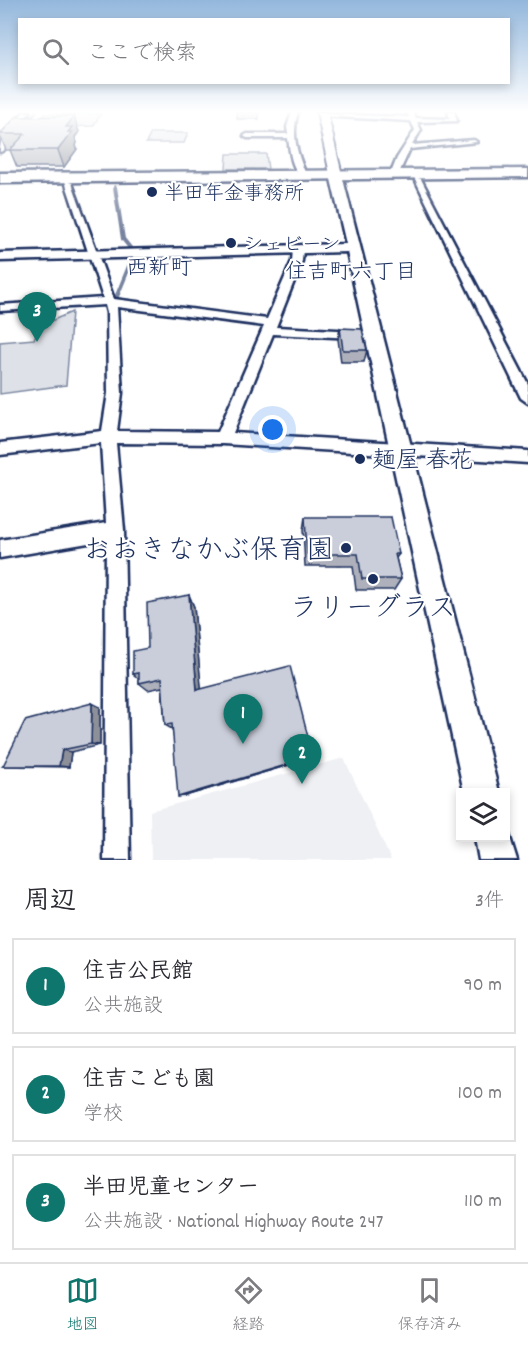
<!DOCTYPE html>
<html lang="ja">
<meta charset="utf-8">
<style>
:root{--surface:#fff;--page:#f2f2f3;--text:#2b2b33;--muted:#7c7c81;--line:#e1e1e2;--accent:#0f766e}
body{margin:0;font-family:Dekko,"Klee One",sans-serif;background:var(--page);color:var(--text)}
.controls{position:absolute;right:18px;bottom:18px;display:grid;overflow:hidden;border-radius:0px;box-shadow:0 3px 9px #0003}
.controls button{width:54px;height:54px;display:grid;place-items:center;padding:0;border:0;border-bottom:2px solid var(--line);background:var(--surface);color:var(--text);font:30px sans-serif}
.you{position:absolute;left:273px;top:430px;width:21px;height:21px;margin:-15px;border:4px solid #fff;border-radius:50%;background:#1a73e8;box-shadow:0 0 0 9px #1a73e833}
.badge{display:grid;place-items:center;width:39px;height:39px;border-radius:50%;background:var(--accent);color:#fff;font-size:20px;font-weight:700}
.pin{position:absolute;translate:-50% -50px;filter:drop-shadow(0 2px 3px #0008)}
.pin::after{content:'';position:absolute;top:32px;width:21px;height:18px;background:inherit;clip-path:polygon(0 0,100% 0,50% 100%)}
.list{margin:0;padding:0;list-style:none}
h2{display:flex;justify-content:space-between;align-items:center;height:78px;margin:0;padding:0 24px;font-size:26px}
h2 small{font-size:20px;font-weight:400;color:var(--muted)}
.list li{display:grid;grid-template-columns:39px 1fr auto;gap:18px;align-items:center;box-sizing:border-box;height:96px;margin:0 12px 12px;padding:0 12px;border:2px solid var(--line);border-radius:0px}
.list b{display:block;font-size:22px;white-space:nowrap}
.list p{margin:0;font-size:20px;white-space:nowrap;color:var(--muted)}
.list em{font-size:20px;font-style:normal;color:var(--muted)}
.icon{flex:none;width:33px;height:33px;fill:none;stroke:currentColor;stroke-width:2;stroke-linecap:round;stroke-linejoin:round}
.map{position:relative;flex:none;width:528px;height:860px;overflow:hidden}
.search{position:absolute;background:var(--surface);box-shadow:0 3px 9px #0003;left:18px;right:18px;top:18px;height:66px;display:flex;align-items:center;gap:15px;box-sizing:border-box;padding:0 21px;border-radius:0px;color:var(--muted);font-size:22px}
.sheet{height:402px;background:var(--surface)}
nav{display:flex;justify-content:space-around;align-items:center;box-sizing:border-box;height:84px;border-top:2px solid var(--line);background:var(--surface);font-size:16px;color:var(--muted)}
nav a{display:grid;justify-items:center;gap:3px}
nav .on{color:var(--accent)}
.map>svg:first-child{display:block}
</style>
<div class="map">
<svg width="528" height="860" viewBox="0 0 528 860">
<rect width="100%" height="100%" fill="#fff"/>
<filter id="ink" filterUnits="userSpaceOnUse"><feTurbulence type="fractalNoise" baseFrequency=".0167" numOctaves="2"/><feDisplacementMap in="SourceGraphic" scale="12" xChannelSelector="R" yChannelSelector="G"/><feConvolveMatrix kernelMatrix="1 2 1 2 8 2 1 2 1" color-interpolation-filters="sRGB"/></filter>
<g filter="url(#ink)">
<path fill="#eff0f4" d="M344,758l47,102h-240l-1,-49z"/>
<path fill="#dee1e7" stroke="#7c88a2" stroke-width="1.5" d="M45,114h56l-8,12 -62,2z
M151,133h37l-4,10h-38z
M227,154h39l2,15h-42z
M72,312l-6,73 -66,9v-52l34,-3 5,-13z"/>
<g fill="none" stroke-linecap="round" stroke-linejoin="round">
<path stroke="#77839f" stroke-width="3" d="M27,121l9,-9"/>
<path stroke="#77839f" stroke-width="4" d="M115,187l8,52 8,10"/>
<path stroke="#77839f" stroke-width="4.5" d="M117,296l16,-39"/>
<g stroke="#1b2f5e" stroke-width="5">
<path id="street" d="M24,112h6l-16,17 -10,21 -4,2c0,-18 12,-28 24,-40z
M292,112h6c-7,22 -1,42 8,62l-4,2c-11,-7 -12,-25 -14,-38h-41l-3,-2 3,-2h41l-1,-7z
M407,112h6l3,6 34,1 -2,-7h6l3,9 -40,1 4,8 -9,15 62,-5 3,2 -67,7 -11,24 -4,2 -4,-2 6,-15 18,-28 -4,-9 -91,-5 3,-2 86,3z
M414,177l7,2 107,205v19l-7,-5z
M65,181l7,2 42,116 153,20 25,-58 1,-12 5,-3 5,3 -1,12 -26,66 102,5v6l-4,1 -101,-5 -40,99 295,18v12l-305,-19 -107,-1 8,87 6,330h-26l2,-320 -106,18v-18l106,-17 -5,-80 -101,12v-12l102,-12 6,-38 -1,-80 -2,-8 -105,6v-6l103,-7zM117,307l147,19 -46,106 -101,-1 5,-38z"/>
</g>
<g stroke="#1b2f5e" stroke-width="5">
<path id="secondary" d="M337,176l6,3 156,613h-35l-117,-540 -347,9v-8l346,-9 -15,-65z
M506,825l11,35h-38l-4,-22h31z"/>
</g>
<g stroke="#1b2f5e" stroke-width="4">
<path id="primary" d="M317,112h10l16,67 -1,3 -5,1 -6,-4z"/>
</g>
<g stroke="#1b2f5e" stroke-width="5">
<path id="highway" d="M528,169v8l-528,6v-10z"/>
</g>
<use href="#street" fill="#fff" fill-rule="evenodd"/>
<use href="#secondary" fill="#fff" fill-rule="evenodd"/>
<use href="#primary" fill="#fff" fill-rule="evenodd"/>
<use href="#highway" fill="#fff" fill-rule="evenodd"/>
</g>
<path fill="#aeb1bb" stroke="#1b2f5e" stroke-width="1.5" d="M237,112h22v7h-22z
M79,132l-4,5 2,6 -1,2 1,4 -13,18h-47l-7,-17h-4l-6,-15v-2z
M340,328l27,22 -3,12h-23l-3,-23z
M305,517l94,37 -3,4 5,21 -7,11h-38l-3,-24h-48l-2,-36z
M189,595l5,12 7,82 108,70 -124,37 -13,-67 -7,-4 -3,-38 -14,3 -9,-7v-4l-6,-5 15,-26z
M100,707v38l-29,7 -2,15 -66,-1z"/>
<path fill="#8d9099" stroke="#1b2f5e" stroke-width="1.5" d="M74,116l5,16 -4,5 2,6 -1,2 1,4 -13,18 -6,-17 8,-23z
M189,595l5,12 8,90 -5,-7z
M92,703l8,4v38l-9,-1z
M62,750l9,2 -2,15 -10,-1z
M313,757l-4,2 -124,37 -7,1z"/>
<path fill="#caceda" stroke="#1b2f5e" stroke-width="1.5" d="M74,116l-8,11h6l-4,5h4l-14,18h-48l15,-16h-25l16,-17z
M340,328l22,1 5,21h-24z
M305,517h86l8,37h-4l6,25h-39l-4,-25h-51z
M189,595l8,95 93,-24 23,91 -135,40 -6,-73 -7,1 -3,-47 -23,5v-10l-6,1v-23l15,-3 -1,-45z
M92,703l-1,41 -29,6 -3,16h-56l22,-45z"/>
</g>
<linearGradient id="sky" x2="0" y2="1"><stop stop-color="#93b7dc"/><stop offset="0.48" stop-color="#fff"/><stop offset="1" stop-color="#fff" stop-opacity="0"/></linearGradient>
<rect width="528" height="232" fill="url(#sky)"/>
<g fill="#1b2f5e" stroke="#fff" stroke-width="2">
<circle cx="152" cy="192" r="6"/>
<circle cx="231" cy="243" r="6"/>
<circle cx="360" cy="459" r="6"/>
<circle cx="346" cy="548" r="6"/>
<circle cx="373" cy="579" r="6"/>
</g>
<g text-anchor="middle" stroke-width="4.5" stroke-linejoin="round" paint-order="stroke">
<g font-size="20" fill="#1b2f5e" stroke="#fff" text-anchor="start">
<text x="164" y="199">半田年金事務所</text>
<text x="243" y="250">シェビーン</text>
</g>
<g font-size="22" fill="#1b2f5e" stroke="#fff">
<text x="159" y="274">西新町</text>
</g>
<g font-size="22" fill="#1b2f5e" stroke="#fff">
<text x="351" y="278">住吉町六丁目</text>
</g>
<g font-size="24" fill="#1b2f5e" stroke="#fff" text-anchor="start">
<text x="372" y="467">麺屋 春花</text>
</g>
<g font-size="28" fill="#1b2f5e" stroke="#fff" text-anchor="end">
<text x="334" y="558">おおきなかぶ保育園</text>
<text x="373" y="616" text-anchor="middle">ラリーグラス</text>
</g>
</g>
</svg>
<div class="controls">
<button><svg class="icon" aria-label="layers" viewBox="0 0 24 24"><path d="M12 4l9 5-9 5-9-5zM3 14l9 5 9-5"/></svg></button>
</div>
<div class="you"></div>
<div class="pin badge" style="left:243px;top:744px">1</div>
<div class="pin badge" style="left:302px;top:784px">2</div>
<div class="pin badge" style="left:37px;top:342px">3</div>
<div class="search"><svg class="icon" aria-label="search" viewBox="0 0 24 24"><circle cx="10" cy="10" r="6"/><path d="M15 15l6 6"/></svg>ここで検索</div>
</div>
<section class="sheet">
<h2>周辺<small>3件</small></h2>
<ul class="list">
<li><span class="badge">1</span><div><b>住吉公民館</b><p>公共施設</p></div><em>90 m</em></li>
<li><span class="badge">2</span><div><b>住吉こども園</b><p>学校</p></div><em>100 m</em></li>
<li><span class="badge">3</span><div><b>半田児童センター</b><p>公共施設 · National Highway Route 247</p></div><em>110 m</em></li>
</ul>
</section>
<nav>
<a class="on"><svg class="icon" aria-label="map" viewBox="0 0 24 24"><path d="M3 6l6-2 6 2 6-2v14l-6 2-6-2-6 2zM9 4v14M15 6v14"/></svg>地図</a>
<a><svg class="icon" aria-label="directions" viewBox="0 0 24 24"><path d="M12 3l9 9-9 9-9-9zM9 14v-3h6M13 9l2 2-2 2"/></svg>経路</a>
<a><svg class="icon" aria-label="saved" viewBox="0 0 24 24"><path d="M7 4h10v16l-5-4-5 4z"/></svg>保存済み</a>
</nav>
